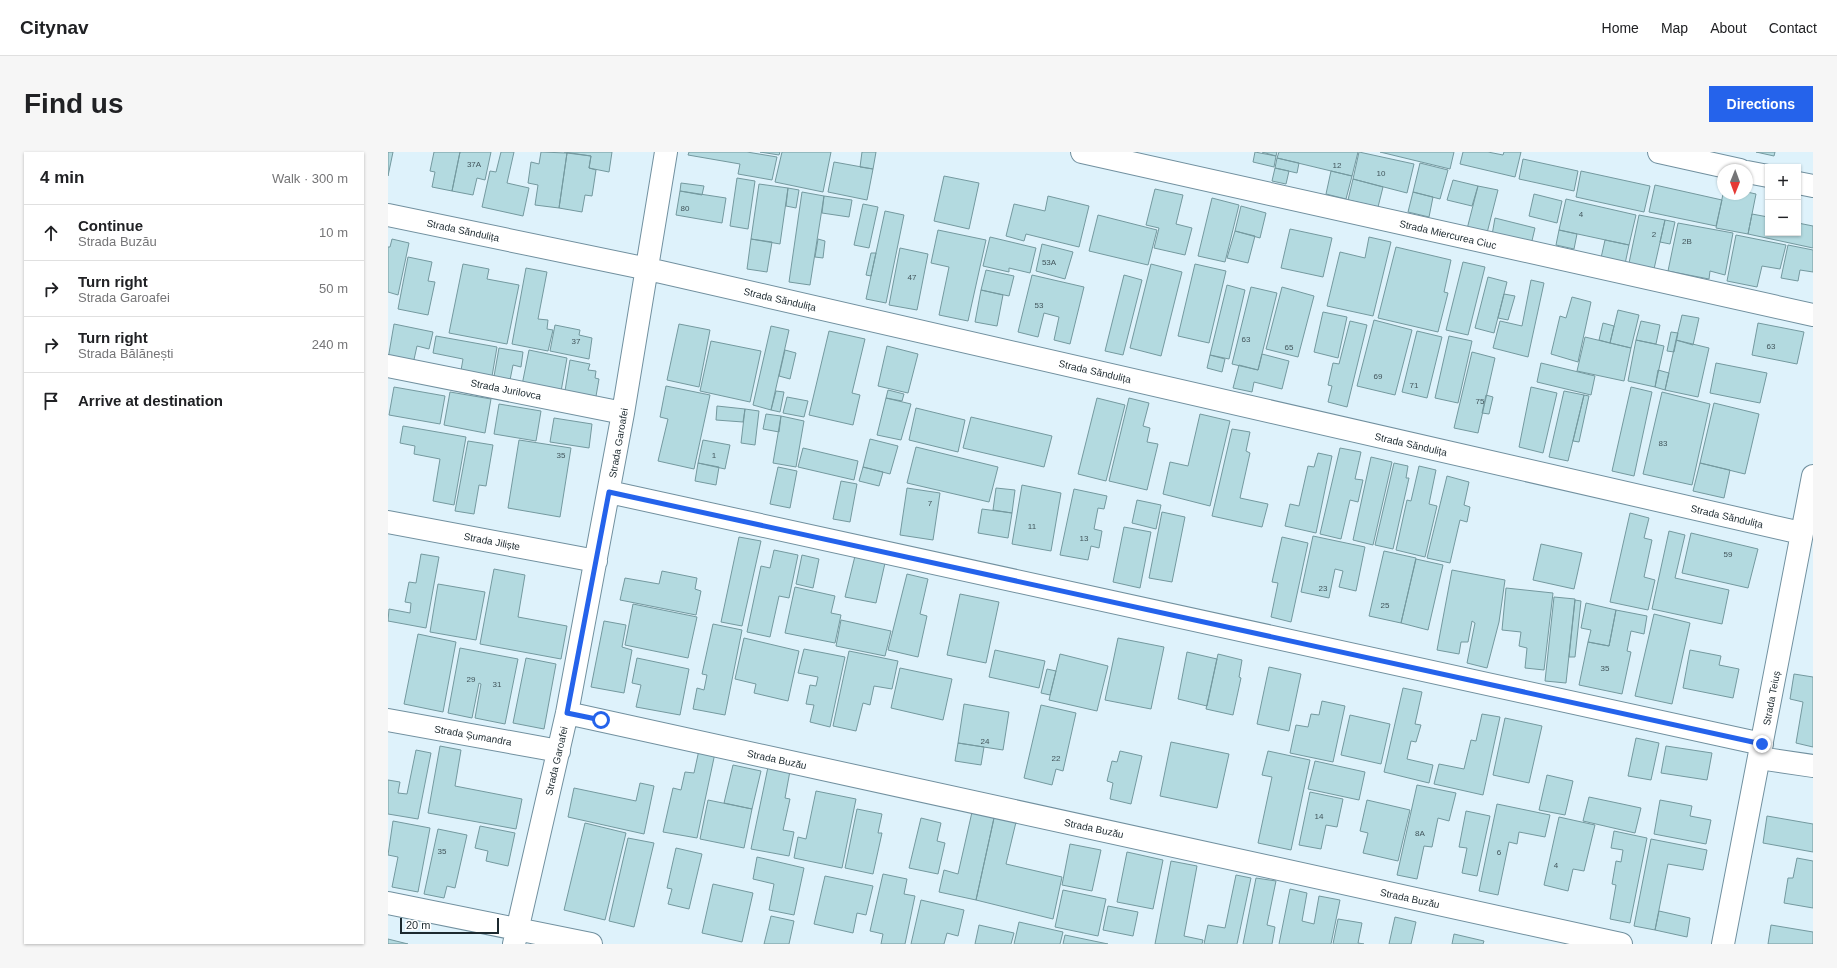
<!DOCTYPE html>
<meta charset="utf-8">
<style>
:root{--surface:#fff;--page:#f6f6f6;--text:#202124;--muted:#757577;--line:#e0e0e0;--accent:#2563eb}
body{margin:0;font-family:Helvetica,sans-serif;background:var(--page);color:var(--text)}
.controls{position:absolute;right:12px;top:12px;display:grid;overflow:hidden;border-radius:0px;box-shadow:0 1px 3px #0004}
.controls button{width:36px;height:36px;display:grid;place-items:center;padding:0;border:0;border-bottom:1px solid var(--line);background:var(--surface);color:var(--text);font:20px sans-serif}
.compass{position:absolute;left:1329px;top:12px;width:36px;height:36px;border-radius:50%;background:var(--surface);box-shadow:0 1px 3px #0004;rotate:181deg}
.scale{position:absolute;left:12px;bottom:10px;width:99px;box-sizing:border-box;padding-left:4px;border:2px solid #1c292f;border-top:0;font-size:11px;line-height:14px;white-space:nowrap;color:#1c292f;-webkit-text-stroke:3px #fff;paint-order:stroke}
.stop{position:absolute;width:12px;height:12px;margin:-9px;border:3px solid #2563eb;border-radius:50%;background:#fff}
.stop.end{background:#2563eb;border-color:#fff;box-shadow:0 1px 4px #0008}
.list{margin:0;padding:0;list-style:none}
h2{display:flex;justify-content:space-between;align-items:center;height:52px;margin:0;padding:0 16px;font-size:17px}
h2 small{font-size:13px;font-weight:400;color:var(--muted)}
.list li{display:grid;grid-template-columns:26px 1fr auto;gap:12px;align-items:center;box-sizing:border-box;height:56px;padding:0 16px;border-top:1px solid var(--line)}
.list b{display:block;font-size:15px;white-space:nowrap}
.list p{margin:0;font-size:13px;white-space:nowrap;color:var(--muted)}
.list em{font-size:13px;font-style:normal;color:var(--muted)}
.icon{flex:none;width:22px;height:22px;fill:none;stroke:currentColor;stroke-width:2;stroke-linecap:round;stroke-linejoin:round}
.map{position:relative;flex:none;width:1425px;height:792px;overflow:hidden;border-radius:0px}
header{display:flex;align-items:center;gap:24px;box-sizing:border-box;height:56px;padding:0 20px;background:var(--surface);border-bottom:1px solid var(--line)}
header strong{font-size:19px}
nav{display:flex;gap:22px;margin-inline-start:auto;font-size:14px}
.intro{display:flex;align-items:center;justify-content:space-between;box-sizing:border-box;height:96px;padding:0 24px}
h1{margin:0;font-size:28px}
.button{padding:10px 18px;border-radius:0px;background:var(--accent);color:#fff;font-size:14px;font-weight:700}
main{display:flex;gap:24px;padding:0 24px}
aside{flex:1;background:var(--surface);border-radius:0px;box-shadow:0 1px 3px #0004}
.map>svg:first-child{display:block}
</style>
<header>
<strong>Citynav</strong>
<nav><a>Home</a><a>Map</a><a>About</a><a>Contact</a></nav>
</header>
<div class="intro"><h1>Find us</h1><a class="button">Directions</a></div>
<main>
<aside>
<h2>4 min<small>Walk · 300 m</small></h2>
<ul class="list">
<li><svg class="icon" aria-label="ahead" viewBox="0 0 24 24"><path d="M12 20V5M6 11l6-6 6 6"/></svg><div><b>Continue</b><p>Strada Buzău</p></div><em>10 m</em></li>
<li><svg class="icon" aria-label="right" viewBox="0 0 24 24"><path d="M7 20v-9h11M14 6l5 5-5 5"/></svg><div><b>Turn right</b><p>Strada Garoafei</p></div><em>50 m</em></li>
<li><svg class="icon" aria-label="right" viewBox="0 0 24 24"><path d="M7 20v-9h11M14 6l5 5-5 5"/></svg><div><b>Turn right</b><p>Strada Bălănești</p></div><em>240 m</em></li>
<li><svg class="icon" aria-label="arrive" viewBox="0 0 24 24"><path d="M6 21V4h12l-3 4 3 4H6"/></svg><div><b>Arrive at destination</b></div></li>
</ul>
</aside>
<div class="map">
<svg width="1425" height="792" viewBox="0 0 1425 792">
<rect width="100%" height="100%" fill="#def2fb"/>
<path fill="#b3dae0" stroke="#74999f" d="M0,0h5l-5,24z
M46,0h26l-8,39 -20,-4 3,-15 -5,-1z
M72,0h31l-6,28 -8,-2 -4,17 -21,-4z
M113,0h13l-7,31 22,5 -6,28 -41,-9 8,-36 6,1z
M153,0l26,1 -8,55 -24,-3 3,-20 -10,-2 3,-21 8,2z
M176,0h48l-3,20 -20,-4 2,-12z
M301,0h58l30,5 -5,23 -34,-6 2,-10 -52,-9z
M372,0h20l-1,3z
M394,0h49l-8,40 -48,-10z
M474,0h14l-3,17 -13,-2z
M867,0l21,4 -2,11 -21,-5z
M874,0h15l-1,4z
M891,0h79l-6,24 -75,-18z
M971,0l55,12 -7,29 -54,-14z
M992,0h74l-4,17z
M1075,0h25l15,3 1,-3h17l-6,25 -55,-13z
M1368,0h19l-1,4z
M179,1l24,3 -2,12 7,2 -4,26 -7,-1 -3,17 -23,-4z
M889,6l22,5 -2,10 -22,-5z
M1135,7l55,12 -4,20 -55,-12z
M446,10l39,7 -6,31 -39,-8z
M1032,11l28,7 -8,29 -27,-7z
M887,16l14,3 -3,13 -14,-3z
M943,19l21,5 -6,23 -20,-5z
M1193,19l69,15 -6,26 -68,-15z
M556,24l35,7 -10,46 -35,-8z
M349,26l18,3 -7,48 -18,-3z
M965,27l30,8 -5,20 -30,-7z
M1065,28l25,6 -6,20 -25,-6z
M293,31l23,3 -2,9 -22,-4z
M371,32l29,4 -8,56 -29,-5z
M1267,33l67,15 -6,26 -67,-14z
M1090,34l20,4 -11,43 -20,-4z
M400,36l11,2 -3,18 -10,-2z
M767,37l28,6 -7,29 16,4 -7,27 -31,-7 5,-20 -13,-3z
M292,39l46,7 -4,25 -46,-8z
M414,40l22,4 -14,89 -21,-3z
M1025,40l20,5 -4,20 -21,-5z
M1359,40l9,2 -8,40 -32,-6 7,-34h24z
M1146,42l28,7 -5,22 -28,-7z
M436,44l28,4 -3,17 -27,-4z
M660,44l41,10 -10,41 -53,-13 -2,7 -18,-5 8,-32 31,7z
M824,46l27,7 -14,57 -27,-6z
M1178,47l70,16 -7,30 -70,-15z
M475,52l15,3 -9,41 -15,-3z
M853,54l25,7 -6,25 -25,-7z
M497,59l19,4 -18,88 -20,-4z
M1364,62l16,3v16h30v-10l15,3v22l-65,-14z
M710,63l59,15 -9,35 -59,-14z
M1251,63l26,5 -11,49 -25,-6z
M1107,66l40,10 -4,17 -39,-10z
M1277,68l10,2 -5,22 -10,-2z
M1290,71l55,10 -8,42 -15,-4 -1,8 -41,-8z
M902,77l42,9 -9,39 -42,-9z
M550,78l48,10 -18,81 -29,-6 10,-48 -18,-4z
M1171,78l18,4 -3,15 -18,-4z
M847,79l20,5 -7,27 -21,-5z
M1348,83l50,10 -6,24 -18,-3 -5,21 -30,-6z
M602,85l46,11 -6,25 -21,-5v4l-26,-6z
M981,85l22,5 -18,74 -46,-10 13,-54 25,6z
M4,87l17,4 -11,52 -10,-3v-45h2z
M363,87l21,3 -5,30 -20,-3z
M430,87l7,2 -2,17 -8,-1z
M1217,88l24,5 -4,19 -24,-6z
M654,92l31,8 -8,27 -29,-8z
M1400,93l25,5v22l-13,-2 -2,11 -17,-3z
M1008,95l55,13 -7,32 4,1 -10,39 -60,-14z
M512,96l28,6 -11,56 -28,-5z
M483,101h5l-5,23 -5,-1z
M20,105l24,5 -4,19 7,1 -7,33 -30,-6z
M1075,110l22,5 -17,68 -22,-5z
M75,112l26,5 -2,10 32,6 -12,59 -58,-11z
M763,112l31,8 -21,84 -31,-8z
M807,112l31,7 -17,72 -31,-7z
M138,116l21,4 -9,47 10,1 -1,9 6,1 -5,21 -36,-7z
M598,118l28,6 -5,20 -28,-6z
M644,123l52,12 -14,57 -16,-4 5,-23 -15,-4 -6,24 -20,-5z
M736,123l18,5 -19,75 -18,-4z
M1100,125l19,5 -13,51 -19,-5z
M1143,128l13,3 -16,74 -35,-9 7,-27 22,5z
M839,133l18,5 -16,69 -19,-4z
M863,135l26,6 -19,77 -26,-6z
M894,135l32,9 -16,61 -32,-8z
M593,138l22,5 -6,31 -22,-4z
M1116,142l11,2 -7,24 -10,-2z
M1184,145l19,5 -13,60 -27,-8 9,-38 6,2z
M1230,158l21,5 -8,33 -21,-5z
M935,160l24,5 -9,41 -24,-6z
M1294,163l17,3 -6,27 -17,-5z
M986,168l38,10 -17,65 -38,-9z
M962,169l17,4 -20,82 -19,-5 4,-16 -4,-1 5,-22 6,1z
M1253,169l19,4 -4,19 -20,-4z
M1215,171l11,3 -4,17 -11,-3z
M1370,171l46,9 -7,32 -45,-9z
M6,172l39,8 -4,17 -12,-3 -4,18 -25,-5z
M291,172l31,6 -11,57 -32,-7z
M167,173l25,5 -1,5 13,3 -3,21 -39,-8z
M383,174l18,4 -18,80 -18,-5z
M441,179l36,8 -13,54 8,2 -7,30 -44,-10z
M1029,179l25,6 -15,61 -25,-6z
M1283,180l7,1 -4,19 -7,-1z
M48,184l61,11 -6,35 -31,-6 3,-17 -30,-6z
M1061,184l23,5 -14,62 -23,-5z
M1197,185l46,11 -7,33 -47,-10z
M1248,188l28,6 -9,41 -27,-6z
M1288,188l33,8 -11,49 -33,-7z
M323,189l50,10 -11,51 -50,-11z
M499,194l31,8 -10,39 -30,-7z
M111,196l24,4 -2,15 -8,-2 -4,20 -16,-3z
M141,198l38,8 -7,39 -39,-7z
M397,198l11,3 -6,26 -11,-3z
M1084,200l23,6 -17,75 -24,-5z
M874,202l27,7 -7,28 -28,-7 -2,10 -19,-4 6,-23 19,5z
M822,203l15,4 -3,13 -15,-4z
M182,208l20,4 -2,6 8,1 -1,7 4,1 -4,23 -31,-5z
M1153,211l54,13 -4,19 -54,-13z
M1328,211l51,10 -7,30 -50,-10z
M1270,218l11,3 -4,17 -10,-3z
M278,234l44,9 -16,74 -36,-8 10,-42 -8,-2z
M6,235l51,9 -5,28 -51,-9z
M1143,235l26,6 -14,60 -24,-6z
M1243,235l21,5 -18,84 -22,-5z
M500,238l16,4 -2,7 -16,-3z
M388,239l8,1 -4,20 -9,-2z
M1176,239l20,4 -16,66 -19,-4z
M62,240l41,7 -6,34 -41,-8z
M1274,240l48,12 -18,81 -49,-11z
M1098,243l7,2 -4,17 -7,-1z
M1196,243l5,1 -10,46 -6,-1z
M399,245l21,4 -4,16 -21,-4z
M498,246l25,6 -10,36 -24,-5z
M709,246l28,7 -19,76 -28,-7z
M741,246l20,5 -6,23 7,2 -3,14 11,2 -11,46 -38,-9z
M1326,251l45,11 -14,60 -45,-11z
M111,252l42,7 -5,30 -42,-7z
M329,254l28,3 -2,13 -27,-2z
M528,256l49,12 -7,32 -49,-12z
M357,257l14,2 -4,34 -14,-2z
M378,262l15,2 -2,16 -16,-3z
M812,262l30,7 -20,85 -47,-12 7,-32 18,4z
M393,264l23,5 -8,46 -23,-4z
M583,265l81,19 -8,31 -81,-19z
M166,266l38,6 -3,24 -39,-6z
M15,274l63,11 -12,68 -21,-4 7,-42 -26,-5 1,-8 -15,-3z
M844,277l18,3 -4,19 4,2 -10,45 28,6 -6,23 -50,-11z
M482,287l28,7 -8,28 -27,-7z
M131,288l52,8 -11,69 -52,-9z
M315,288l27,5 -5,24 -27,-6z
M80,289l25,4 -7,41 -7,-1 -5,29 -19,-3z
M528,295l82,20 -9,35 -82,-19z
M415,296l55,13 -4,19 -56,-13z
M952,296l21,4 -6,27 8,1 -5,22 -8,-2 -9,39 -21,-5z
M930,301l14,3 -16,77 -31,-7 5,-22 9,2 9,-40 6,1z
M983,305l21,5 -19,83 -20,-5z
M310,311l21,4 -3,18 -21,-4z
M1006,311l14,3 -2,12h3l-16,71 -18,-4z
M1312,311l30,7 -6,28 -31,-7z
M1031,314l17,4 -7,34 8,2 -12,51 -29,-7 11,-50 4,1z
M390,315l19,4 -7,37 -20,-4z
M475,315l20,5 -4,14 -20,-5z
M1059,324l22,6 -5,23 6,2 -3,15 -7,-2 -10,43 -23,-5z
M453,329l16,3 -7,38 -17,-3z
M634,333l39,8 -10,58 -39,-7z
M519,336l33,5 -7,47 -33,-5z
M608,336l19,2 -3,23 -19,-3z
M686,337l33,7 -3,13 -6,-1 -4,21 8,2 -3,17 -8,-2 -3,14 -28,-5z
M749,348l24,5 -5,24 -24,-6z
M594,357l30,4 -4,25 -30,-5z
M774,360l23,5 -13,65 -23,-4z
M1242,361l19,5 -5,20 8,2 -8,37 11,3 -7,30 -38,-8z
M736,375l27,5 -11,56 -27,-6z
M1281,379l16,4 -10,43 54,12 -7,34 -70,-15z
M1303,381l67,16 -10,39 -66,-15z
M925,384l52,11 -9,44 -17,-4 4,-16 -8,-2 -6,29 -28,-6z
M351,385l22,4 -19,85 -21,-4z
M894,385l26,6 -17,79 -20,-5 7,-34 -6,-1z
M1153,392l41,9 -8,36 -41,-9z
M386,398l24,5 -9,43 -10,-2 -9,41 -23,-5 14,-66 9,2z
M996,399l32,7 -15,65 -32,-7z
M33,402l18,3 -13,71 -38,-7 1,-12 21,4 1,-10 -6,-1 4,-20 7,1z
M414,403l17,4 -6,29 -17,-4z
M467,404l30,7 -9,40 -31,-6z
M1028,407l27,6 -15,65 -27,-7z
M106,417l31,6 -7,42 49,9 -6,33 -81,-15z
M1064,418l53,10 -6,42 -12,46 -20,-5 8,-40 -3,-2 -4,21h-7l-2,12 -22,-4z
M274,419l35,7 -2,11 6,2 -5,24 -76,-15 5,-22 34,6z
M519,422l21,5 -8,35 7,2 -9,41 -30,-7z
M50,432l47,8 -9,48 -46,-8z
M407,435l40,9 -4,17 10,2 -6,28 -50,-10z
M1118,436l47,5 -9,77 -19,-2 2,-20 -8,-2 2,-14 -19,-2z
M572,442l39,8 -13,61 -39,-8z
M1166,445l21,2 -9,84 -21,-2z
M1187,448l6,1 -6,56h-6z
M1198,451l30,7 -7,36 -21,-4 3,-12 -10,-2z
M245,452l64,13 -9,41 -63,-13z
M1228,458l31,6 -3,18 -13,-3 -4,20 4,1 -9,42 -43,-9 9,-43 21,4z
M1266,462l36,9 -18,81 -37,-8z
M453,468l50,11 -6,25 -49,-10z
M216,469l22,4 -4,22 10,3 -8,43 -33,-6z
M325,472l29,6 -17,85 -32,-6 4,-21 7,2 3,-15 -5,-1z
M30,482l38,8 -13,70 -39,-8z
M356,486l55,13 -11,50 -34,-8 2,-9 -21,-5z
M730,486l46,9 -13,62 -46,-9z
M72,496l58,11 -13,65 -30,-6 6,-34 -2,-1 -7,35 -24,-5z
M416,497l41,8 -15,70 -20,-5 4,-17 -8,-1 4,-19 6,1 2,-9 -20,-4z
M607,498l50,11 -6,27 -50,-11z
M1302,498l31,6 -2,9 20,4 -6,29 -50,-10z
M461,499l49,10 -6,28 -18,-3 -4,19 -7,-2 -7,28 -23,-5z
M799,500l30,7 -10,47 -29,-7z
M672,502l48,12 -11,45 -48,-11z
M830,502l24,6 -3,17 2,1 -8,37 -27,-6z
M138,506l30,6 -12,65 -31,-6z
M249,506l52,11 -9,46 -44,-8 5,-22 -9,-2z
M881,515l32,7 -12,57 -32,-7z
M512,516l52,11 -9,41 -52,-12z
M659,517l9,2 -6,24 -9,-2z
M1406,522l19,3v70l-17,-4 7,-41 -13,-3z
M1015,536l19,4 -7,32 6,1 -5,17 -5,-1 -4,18 26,6 -4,18 -45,-11z
M934,549l23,5 -12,56 -43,-9 6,-28 12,2 3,-13 8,1z
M576,552l45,8 -6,38 -45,-7z
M653,553l35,8 -13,58 -7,-2 -4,16 -28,-7z
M1094,562l18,3 -17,78 -49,-11 5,-20 25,5 7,-29 5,1z
M962,563l40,9 -9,40 -40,-9z
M1117,566l37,8 -13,57 -36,-8z
M1248,586l23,5 -8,37 -23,-4z
M783,590l58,12 -12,54 -57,-12z
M570,591l26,4 -3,18 -26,-4z
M52,594l21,4 -6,36 67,13 -6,30 -88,-16z
M1278,594l46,7 -5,27 -46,-7z
M28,598l15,3 -13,66 -30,-5v-34l12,2 -2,11 9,1z
M311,598l16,3 -18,85 -34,-6 10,-44 8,2 4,-18 9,1z
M732,599l22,5 -11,48 -21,-5 3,-16 -6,-2 5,-20 5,1z
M880,599l42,9 -19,90 -33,-7 14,-66 -10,-2z
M927,609l50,11 -6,28 -51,-11z
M345,613l28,6 -9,38 -28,-6z
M380,615l22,4 -5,27 5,1 -7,31 11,2 -5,24 -38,-7z
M1159,623l26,6 -8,34 -26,-5z
M252,631l14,3 -10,48 -76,-17 6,-29 62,13z
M1029,633l39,8 -7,28 -11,-3 -6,29 -8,-1 -7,33 -20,-4z
M428,639l40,8 -14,69 -48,-10 4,-21 8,2z
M922,640l33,7 -6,28 -11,-2 -5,24 -22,-4z
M1201,645l52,11 -6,25 -52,-12z
M320,648l44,9 -8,39 -44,-9z
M979,648l43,10 -12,51 -35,-8 5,-20 -8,-2z
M1272,648l32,6 -2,10 21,4 -5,24 -52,-10z
M1109,652l53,11 -5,22 -26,-5 -2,12 -8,-2 -11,53 -19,-4z
M469,657l25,5 -4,19h4l-9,41 -28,-6z
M1078,659l24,5 -13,60 -15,-3 5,-25 -8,-1z
M584,660l22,6 -18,82 -37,-8 5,-22 14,4z
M1379,664l46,8v28l-50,-9z
M1171,665l36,8 -11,46 -11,-2 -5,22 -24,-6z
M533,666l20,5 -4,18 8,2 -7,31 -29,-6z
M606,666l22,4 -10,42 56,13 -9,42 -77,-19z
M5,669l37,7 -12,64 -26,-5 6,-30 -10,-2z
M197,671l41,10 -21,87 -41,-10z
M92,674l35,7 -7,33 -22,-5 2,-10 -13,-3z
M50,677l29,6 -12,53 -8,-2 -3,12 -20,-4z
M1226,679l33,7 -17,85 -20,-4 6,-34 -4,-1 4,-23 5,1 2,-12 -12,-2z
M240,686l26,5 -20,84 -25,-6z
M1263,687l56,11 -4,20 -35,-6 -13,66 -21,-4z
M682,692l31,6 -9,41 -30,-6z
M288,696l26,6 -13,55 -21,-5 4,-15 -5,-1z
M739,700l36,8 -10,49 -36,-7z
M369,705l47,11 -10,47 -25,-5 5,-26 -21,-5z
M1409,706l16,3v47l-29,-5 4,-25h5z
M783,709l26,5 -13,70 19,4 -1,4h-47z
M495,722l24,5 -3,15 11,2 -10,48h-24l2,-10 -13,-3z
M848,723l15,3 -14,66h-33l4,-19 17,3z
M437,724l48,10 -7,29 -9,-2 -4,20 -39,-9z
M868,726l20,3 -9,44 8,2 -3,17h-29z
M325,732l40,9 -11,49 -40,-9z
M902,737l17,4 -5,28 12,3 5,-28 21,4 -9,44h-52z
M675,738l43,9 -8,37 -43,-9z
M533,748l43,10 -6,26 -11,-3 -3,11h-33z
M720,754l30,6 -5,24 -30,-6z
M1271,759l31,7 -3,19 -32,-7z
M383,764l23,5 -5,23h-25z
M1007,765l21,5 -5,22h-22z
M950,767l24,4 -4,20 6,1h-31z
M631,770l44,10 -3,12h-46z
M591,773l35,8 -3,11h-36z
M1383,773l42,7v12h-45z
M1066,782l30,7 -1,3h-31z
M677,783l43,9h-45z
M0,787l20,5h-20z"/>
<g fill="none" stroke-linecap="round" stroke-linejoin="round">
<g stroke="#71909f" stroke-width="24">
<path id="minor" d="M694,0l731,163
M1271,0l81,18
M1359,20l21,4
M1410,31l15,3
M0,63l260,54 1153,264
M0,214l235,47
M221,340l1153,252
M0,370l208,39
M179,561l1054,231
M0,568l171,31
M1371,606l54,8
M0,751l203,41
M126,792l53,-231 56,-300 43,-261
M1335,792l90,-468"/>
</g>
<use href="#minor" stroke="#fff" stroke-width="22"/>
</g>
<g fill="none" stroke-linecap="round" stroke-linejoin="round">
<path stroke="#2563eb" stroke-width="5" d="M213,568l-34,-7 42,-221 1153,252"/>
</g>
<g text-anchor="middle" stroke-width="3" stroke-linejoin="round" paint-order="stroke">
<g font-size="8" fill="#42555b">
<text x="86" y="15">37A</text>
<text x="949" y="16">12</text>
<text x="993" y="24">10</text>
<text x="297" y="59">80</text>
<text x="1193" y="65">4</text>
<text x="1266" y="85">2</text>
<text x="1299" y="92">2B</text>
<text x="661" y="113">53A</text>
<text x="524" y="128">47</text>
<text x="651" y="156">53</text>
<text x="858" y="190">63</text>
<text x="188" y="192">37</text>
<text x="1383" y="197">63</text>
<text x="901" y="198">65</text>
<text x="990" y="227">69</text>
<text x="1026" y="236">71</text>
<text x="1092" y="252">75</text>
<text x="1275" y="294">83</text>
<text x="173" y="306">35</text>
<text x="326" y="306">1</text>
<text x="542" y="354">7</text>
<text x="644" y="377">11</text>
<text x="696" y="389">13</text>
<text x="1340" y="405">59</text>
<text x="935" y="439">23</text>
<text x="997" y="456">25</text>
<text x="1217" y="519">35</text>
<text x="83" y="530">29</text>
<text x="109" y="535">31</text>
<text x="597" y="592">24</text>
<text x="668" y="609">22</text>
<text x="931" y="667">14</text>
<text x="1032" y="684">8A</text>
<text x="54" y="702">35</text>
<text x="1111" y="703">6</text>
<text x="1168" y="716">4</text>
</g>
<g font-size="10" fill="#1c292f" stroke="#fff">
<text transform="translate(75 78) rotate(12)" y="4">Strada Săndulița</text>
<text transform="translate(1060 82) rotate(13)" y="4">Strada Miercurea Ciuc</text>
<text transform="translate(392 147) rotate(13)" y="4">Strada Săndulița</text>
<text transform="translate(707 219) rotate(13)" y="4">Strada Săndulița</text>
<text transform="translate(118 237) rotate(11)" y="4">Strada Jurilovca</text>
<text transform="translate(230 291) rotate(-80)" y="4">Strada Garoafei</text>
<text transform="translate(1023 292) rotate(13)" y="4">Strada Săndulița</text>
<text transform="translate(1339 364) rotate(13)" y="4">Strada Săndulița</text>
<text transform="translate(104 389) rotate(11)" y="4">Strada Jiliște</text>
<text transform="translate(1383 546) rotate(-79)" y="4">Strada Teiuș</text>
<text transform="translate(85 583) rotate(10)" y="4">Strada Șumandra</text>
<text transform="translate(389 607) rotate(12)" y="4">Strada Buzău</text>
<text transform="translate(168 609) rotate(-77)" y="4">Strada Garoafei</text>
<text transform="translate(706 676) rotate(12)" y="4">Strada Buzău</text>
<text transform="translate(1022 746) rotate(12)" y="4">Strada Buzău</text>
</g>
</g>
</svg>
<div class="controls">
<button>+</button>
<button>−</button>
</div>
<svg class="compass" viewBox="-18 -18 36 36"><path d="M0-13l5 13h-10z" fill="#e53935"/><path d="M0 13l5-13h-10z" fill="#757577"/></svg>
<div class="scale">20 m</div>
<div class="stop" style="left:213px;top:568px"></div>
<div class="stop end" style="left:1374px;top:592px"></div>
</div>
</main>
